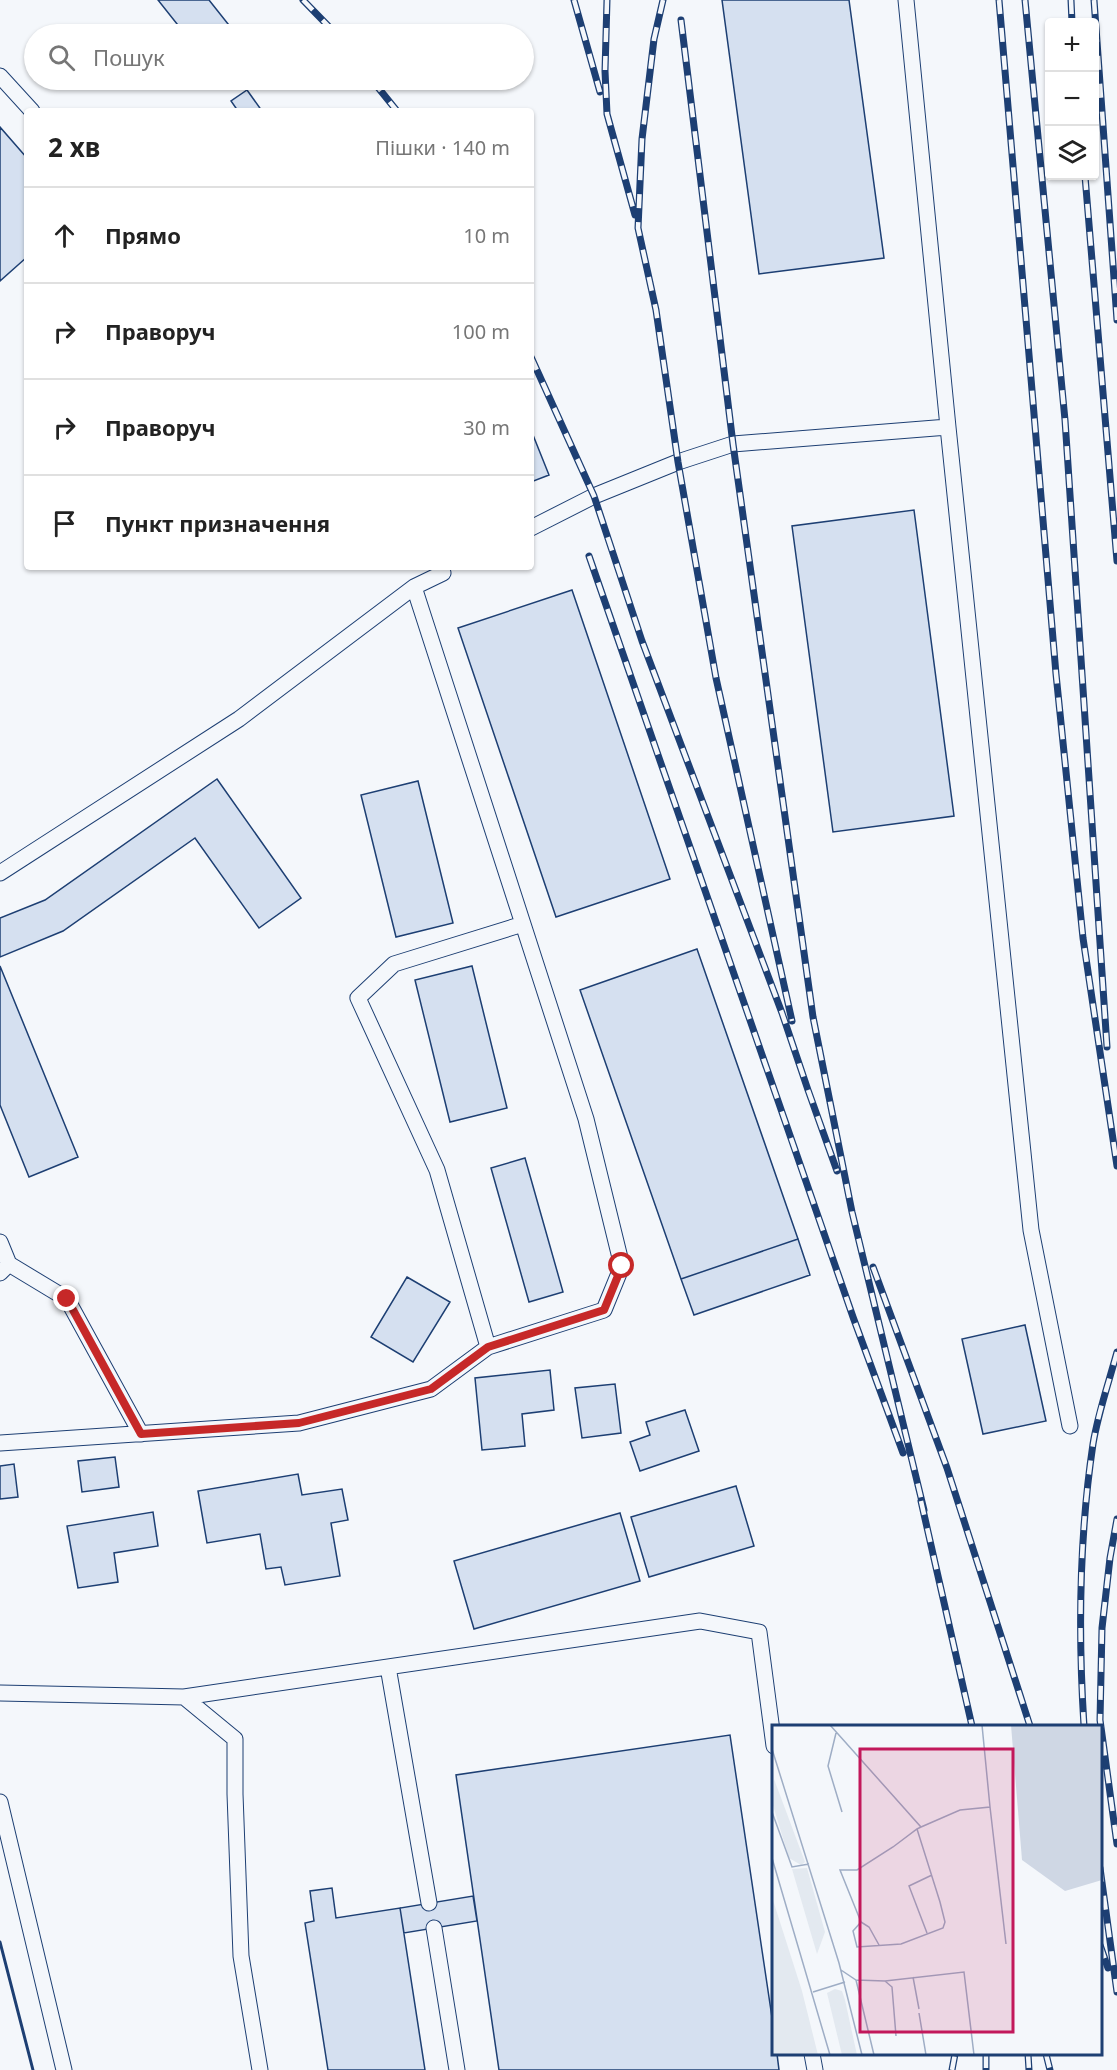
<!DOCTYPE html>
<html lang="uk">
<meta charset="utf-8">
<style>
:root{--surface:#fff;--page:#f2f2f2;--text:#222;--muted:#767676;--line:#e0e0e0}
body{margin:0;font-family:"Noto Sans",sans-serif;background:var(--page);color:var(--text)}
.controls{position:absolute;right:18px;top:18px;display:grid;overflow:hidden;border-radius:6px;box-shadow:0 2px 4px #0004}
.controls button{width:54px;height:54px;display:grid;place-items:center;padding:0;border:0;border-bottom:2px solid var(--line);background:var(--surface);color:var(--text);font:30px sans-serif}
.stop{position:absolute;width:18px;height:18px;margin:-14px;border:4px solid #c62828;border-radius:50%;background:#fff}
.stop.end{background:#c62828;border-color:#fff;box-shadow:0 2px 6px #0008}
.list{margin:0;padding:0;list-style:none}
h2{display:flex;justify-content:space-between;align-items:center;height:78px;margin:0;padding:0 24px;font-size:26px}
h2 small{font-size:20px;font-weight:400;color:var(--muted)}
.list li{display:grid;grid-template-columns:39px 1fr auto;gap:18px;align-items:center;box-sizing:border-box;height:96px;padding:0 24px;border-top:2px solid var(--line)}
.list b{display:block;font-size:22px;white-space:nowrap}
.list em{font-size:20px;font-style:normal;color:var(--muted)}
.icon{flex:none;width:33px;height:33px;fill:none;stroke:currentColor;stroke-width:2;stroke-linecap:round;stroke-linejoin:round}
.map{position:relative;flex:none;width:1117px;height:2070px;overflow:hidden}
.search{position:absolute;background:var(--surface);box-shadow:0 2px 4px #0004;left:24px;top:24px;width:510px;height:66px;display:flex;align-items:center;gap:15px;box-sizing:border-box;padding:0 21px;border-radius:33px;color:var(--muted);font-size:22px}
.panel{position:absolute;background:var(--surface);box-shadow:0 2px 4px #0004;left:24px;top:108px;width:510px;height:462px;border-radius:6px}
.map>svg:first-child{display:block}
</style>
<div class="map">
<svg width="1117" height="2070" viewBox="0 0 1117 2070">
<rect width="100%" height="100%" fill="#f4f7fb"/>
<path fill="#d5e0f0" stroke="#1d3f73" stroke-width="1.5" d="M158,0h51l27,34h-51z
M722,0h127l35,258 -125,16z
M247,90l15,21h-24l-7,-10z
M0,127l27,31v99l-27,24z
M531,430l18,45 -18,7z
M914,510l40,306 -121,16 -41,-306z
M572,590l98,289 -114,38 -98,-289z
M217,779l84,119 -42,30 -64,-90 -132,93 -63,26v-39l45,-18z
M418,781l35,142 -57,14 -35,-142z
M697,949l101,290 -117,40 -101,-289z
M0,966l78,191 -49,20 -29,-72z
M472,966l35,142 -57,14 -35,-142z
M525,1158l38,134 -34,10 -38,-134z
M798,1239l12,36 -116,40 -13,-36z
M407,1277l43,25 -37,60 -42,-25z
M1025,1325l21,96 -63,13 -21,-95z
M550,1370l4,40 -32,4 3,32 -43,4 -7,-72z
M615,1384l6,49 -39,5 -7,-50z
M685,1410l14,41 -59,20 -10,-29 20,-7 -4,-13z
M115,1457l4,30 -37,5 -4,-31z
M14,1464l4,33 -18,2v-33z
M298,1474l4,21 40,-6 6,31 -17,3 9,53 -55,9 -4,-18 -15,2 -6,-35 -53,9 -9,-52z
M736,1486l18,60 -105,31 -18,-60z
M153,1512l5,34 -44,7 4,29 -40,6 -11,-62z
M620,1513l20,68 -166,48 -20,-68z
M730,1735l44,296v23h3l2,16h-280l-43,-295z
M332,1888l4,30 64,-10 25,162h-97l-23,-147 9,-2 -4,-30z
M473,1896l4,25 -73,12 -4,-25z"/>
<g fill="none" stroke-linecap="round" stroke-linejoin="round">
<g stroke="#1d3f73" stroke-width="17">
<path id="service" d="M0,76l32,35
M948,427l83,803 39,196
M531,528l63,-32 84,-34 55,-18 215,-17 -42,-427
M0,873l239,-154 175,-132 29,-14
M0,1242l9,22 -9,9
M9,1264l58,35 74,135
M488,1347l-51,-177 -79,-172 36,-34 129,-40
M0,1443l299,-20 132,-34 57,-42 116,-37 18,-44 -36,-147 -172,-532
M388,1667l41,236
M0,1693l184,4 516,-76 59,11 15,114
M184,1697l51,42v55l6,162 19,114
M0,1802l64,268
M434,1928l23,142
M812,2054l3,16"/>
</g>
<use href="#service" stroke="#f4f7fb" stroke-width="15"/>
<g stroke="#1d3f73" stroke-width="7">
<path id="rail" d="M303,0l33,34
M574,0l26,92
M607,0l-2,71 2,43 28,101
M663,0l-9,39 -12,100 -4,89 18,82 22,152 38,216 76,343
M999,0l57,674 27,264 34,228
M1025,0l40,420 42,627
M1071,0l1,22
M1094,0l23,320
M681,20l52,424 80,573 39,195 72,298
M372,80l25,31
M1085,176l32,385
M531,357l63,139 48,145 140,372 26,77 29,81
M589,556l264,761 50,136
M873,1267l74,201 83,258
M921,1501l51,225
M1117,1519l-7,39 -8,70 -2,92 17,124
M1084,1726c-6,-94 -5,-188 9,-282 5,-31 16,-62 24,-92
M1100,1868l17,124
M1100,1945l8,23
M986,2054v16
M1028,2054l1,16
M1046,2054l4,16
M952,2070l3,-16"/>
</g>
<use href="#rail" stroke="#f4f7fb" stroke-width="4.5" stroke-dasharray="14" stroke-linecap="butt"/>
<path stroke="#1d3f73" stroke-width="3" d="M0,1942l33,128"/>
</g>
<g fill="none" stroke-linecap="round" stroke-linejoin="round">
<path stroke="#c62828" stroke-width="8" d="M67,1299l74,135 158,-11 132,-34 57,-42 116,-37 18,-44"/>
</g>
<g transform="translate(772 1725)">
<rect width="330" height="330" fill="#f4f7fb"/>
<path d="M2,54l31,83 -4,3 -12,-7 -17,-56zM35,143l18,64 -8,22 -25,-85zM0,172l30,94 16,64h-46zM63,264l7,2 3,9 12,55h-15l-15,-62z" fill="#e3e9f0"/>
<path d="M239,0h91v155l-37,11 -43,-31z" fill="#cfd7e4"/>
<path fill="none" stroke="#9eadc5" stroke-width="1.5" d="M58,0l91,102 39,-17 30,-3 -8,-82M64,8l-8,33 14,46M0,24l67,214 23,92M218,82l16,137M0,87l20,55 17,-3M145,104l23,73 5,20 -2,6 -42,16 -44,3 -4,-16 8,-9 -21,-52h17l36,-23 24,-18 4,-2M0,133l58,197M89,197l8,5 10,18M155,208l-18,-47 23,-11M69,245l15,10 29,1 79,-9 10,83M141,252l6,32M84,255l18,75M113,256l7,6 4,49M41,267l32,-10M147,288l7,42"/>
<path fill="#c2185b" fill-opacity="0.15" stroke="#c2185b" stroke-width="3" d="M88,24h153v283h-153z"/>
<rect width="330" height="330" fill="none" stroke="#1d3f73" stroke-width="3"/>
</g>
</svg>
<div class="controls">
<button>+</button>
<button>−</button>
<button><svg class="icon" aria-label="layers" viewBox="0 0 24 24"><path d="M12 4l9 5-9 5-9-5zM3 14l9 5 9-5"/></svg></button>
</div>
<div class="stop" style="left:622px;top:1266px"></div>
<div class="stop end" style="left:67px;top:1299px"></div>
<div class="search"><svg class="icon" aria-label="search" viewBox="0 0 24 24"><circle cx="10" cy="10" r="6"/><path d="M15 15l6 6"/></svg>Пошук</div>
<section class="panel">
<h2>2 хв<small>Пішки · 140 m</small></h2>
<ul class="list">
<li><svg class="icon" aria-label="ahead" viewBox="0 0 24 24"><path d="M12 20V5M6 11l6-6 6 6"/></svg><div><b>Прямо</b></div><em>10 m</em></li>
<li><svg class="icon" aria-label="right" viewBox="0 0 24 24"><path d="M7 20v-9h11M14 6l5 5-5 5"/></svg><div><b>Праворуч</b></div><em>100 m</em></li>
<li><svg class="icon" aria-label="right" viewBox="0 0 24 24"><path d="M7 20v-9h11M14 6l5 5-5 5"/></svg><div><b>Праворуч</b></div><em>30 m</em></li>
<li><svg class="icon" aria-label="arrive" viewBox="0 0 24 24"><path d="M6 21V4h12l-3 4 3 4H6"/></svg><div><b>Пункт призначення</b></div></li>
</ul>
</section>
</div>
